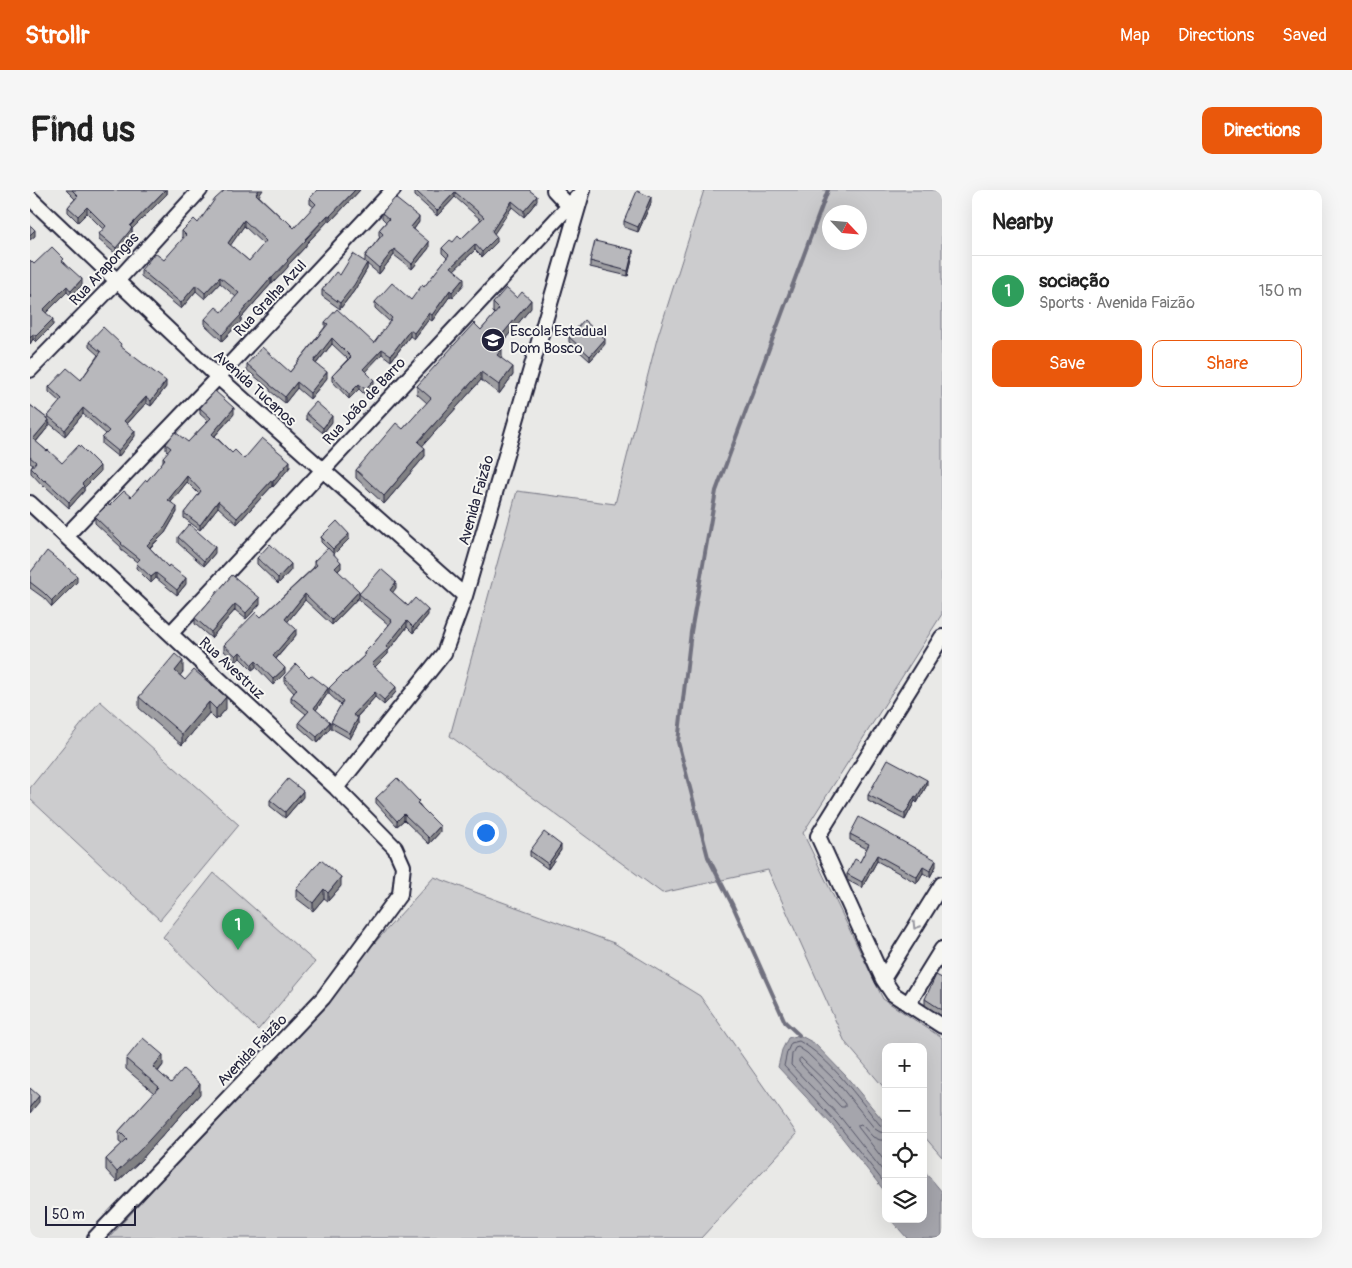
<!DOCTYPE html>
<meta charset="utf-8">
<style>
:root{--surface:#fff;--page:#f6f6f6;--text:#222;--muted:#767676;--line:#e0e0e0;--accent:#ea580c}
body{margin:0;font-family:Pangolin,sans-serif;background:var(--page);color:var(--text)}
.controls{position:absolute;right:15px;bottom:15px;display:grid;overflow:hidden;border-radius:10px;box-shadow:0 5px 20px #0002}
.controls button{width:45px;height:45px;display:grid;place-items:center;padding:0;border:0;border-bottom:1px solid var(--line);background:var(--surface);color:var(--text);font:25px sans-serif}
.compass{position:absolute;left:792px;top:15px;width:45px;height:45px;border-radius:50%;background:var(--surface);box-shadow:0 5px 20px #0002;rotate:116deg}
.scale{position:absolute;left:15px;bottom:12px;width:91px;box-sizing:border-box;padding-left:5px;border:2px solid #22223b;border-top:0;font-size:14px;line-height:18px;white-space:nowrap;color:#22223b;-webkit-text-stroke:4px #f6f6f2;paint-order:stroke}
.you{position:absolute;left:455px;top:642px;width:18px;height:18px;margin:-12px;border:4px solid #fff;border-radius:50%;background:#1a73e8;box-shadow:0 0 0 8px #1a73e833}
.badge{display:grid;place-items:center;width:32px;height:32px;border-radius:50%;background:var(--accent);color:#fff;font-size:16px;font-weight:700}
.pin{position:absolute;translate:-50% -41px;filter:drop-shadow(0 1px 2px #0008)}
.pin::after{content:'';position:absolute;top:26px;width:18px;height:15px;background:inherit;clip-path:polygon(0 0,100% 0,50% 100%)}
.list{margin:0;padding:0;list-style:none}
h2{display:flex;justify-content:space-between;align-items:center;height:65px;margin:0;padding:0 20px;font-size:21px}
h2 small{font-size:16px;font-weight:400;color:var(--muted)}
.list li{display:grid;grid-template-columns:32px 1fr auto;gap:15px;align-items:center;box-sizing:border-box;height:70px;padding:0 20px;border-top:1px solid var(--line)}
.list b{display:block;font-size:19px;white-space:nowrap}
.list p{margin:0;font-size:16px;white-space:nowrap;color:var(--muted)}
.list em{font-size:16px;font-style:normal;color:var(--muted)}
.actions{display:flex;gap:10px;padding:15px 20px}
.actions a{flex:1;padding:11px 0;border:1px solid var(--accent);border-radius:10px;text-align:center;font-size:18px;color:var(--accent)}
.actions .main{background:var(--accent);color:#fff}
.icon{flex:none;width:28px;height:28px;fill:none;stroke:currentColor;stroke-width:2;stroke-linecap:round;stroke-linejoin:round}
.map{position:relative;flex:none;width:912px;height:1048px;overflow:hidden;border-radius:10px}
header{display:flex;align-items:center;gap:30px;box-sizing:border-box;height:70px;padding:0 25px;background:var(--accent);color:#fff}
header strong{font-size:24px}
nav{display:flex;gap:28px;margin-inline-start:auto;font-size:18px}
.intro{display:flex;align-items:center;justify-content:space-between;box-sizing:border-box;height:120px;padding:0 30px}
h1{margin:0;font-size:35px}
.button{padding:12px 22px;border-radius:10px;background:var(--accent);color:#fff;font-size:18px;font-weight:700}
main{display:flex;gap:30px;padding:0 30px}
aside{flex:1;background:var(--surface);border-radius:10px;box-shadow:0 5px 20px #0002}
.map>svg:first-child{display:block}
</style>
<header>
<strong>Strollr</strong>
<nav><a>Map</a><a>Directions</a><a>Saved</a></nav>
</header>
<div class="intro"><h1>Find us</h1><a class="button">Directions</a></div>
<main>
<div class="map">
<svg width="912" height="1048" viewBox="0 0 912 1048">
<rect width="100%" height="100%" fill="#e9e9e7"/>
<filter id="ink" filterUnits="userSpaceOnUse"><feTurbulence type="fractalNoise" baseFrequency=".02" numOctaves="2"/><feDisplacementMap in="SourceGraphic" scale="10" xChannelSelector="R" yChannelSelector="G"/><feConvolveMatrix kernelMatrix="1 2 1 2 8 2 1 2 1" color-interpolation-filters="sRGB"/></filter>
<g filter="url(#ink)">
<path fill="#ccccce" stroke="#777784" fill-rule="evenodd" d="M674,0h238v424l-139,219 80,166 59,39v119l-19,-22v-88h-37v43l-41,-48 -77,-172 -106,23 -212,-157 67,-245 98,13 42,-165zM829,22v30h-30v-30z
M70,511l139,124 -79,95 -130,-121v-11z
M184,683l101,89 -57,68 -95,-93z
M404,687l180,66 86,53 97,138 -96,104h-592z"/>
<path fill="#a5a5ac" stroke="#71717f" d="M769,845l15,8 31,32 41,49v69l-54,-68 -54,-58 4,-17 6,-12z
M893,979l19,23v46h-35l-17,-19h33z"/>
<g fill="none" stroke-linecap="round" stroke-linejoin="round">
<path stroke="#565668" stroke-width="1" d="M771,868l30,29 14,17v3h-4l-42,-45v-2z
M856,937l-6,-2c-22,-27 -51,-68 -81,-84l-8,2 -4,9 -3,14 52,56 50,63
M856,943l-6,-1 -5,-3 -38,-47 -30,-29 -9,-6 -3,1 -3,6 -1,11 50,53 45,57
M856,950h-6l-7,-3 -12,-13 -3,1v2l28,36"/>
<path stroke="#71717f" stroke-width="4" d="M769,845l-14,-13 -52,-116 -25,-49 -30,-115 13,-110 25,-141 112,-301"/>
<g stroke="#22223b" stroke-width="18">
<path id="street" d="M524,0l15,16
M0,8l188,179 247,219
M0,180l87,-89 83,-91
M0,313l306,285 59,60 8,18 -3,28 -77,104 -228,240
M36,346l152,-159 175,-187
M141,443l410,-440
M912,447l-124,199 65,143 10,15 49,32
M306,598l108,-135 21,-57 118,-406
M853,789l59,-95
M878,814l34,-55"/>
</g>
<use href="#street" stroke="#f6f6f2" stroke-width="14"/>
</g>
<path fill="#9e9ea2" stroke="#22223b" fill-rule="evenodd" d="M36,0h101v4l-35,35v5l-16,20 -17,-14v-6l4,-5 -16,-16 -9,9 -10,-10v-5l7,-8z
M287,0h43l-30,32 -2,-1 -22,23v2l-18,19v2l-16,17h-1l-30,34v3l-19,20 -17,-16v-6l17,-7 14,-15 -16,-14 -15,16 -9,-8 -15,18 -40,-33v-6l23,-10 20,-21 -2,-2v-6l16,-8 61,-27 25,24 10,8 20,-21 -4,-3v-6zM214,36l20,19 -15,16 -19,-16z
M385,0h114l8,11 -13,16 -12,-10 -18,26 3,9 -15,15 -7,-7 -21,20 10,14 -12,14 -2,-2 -18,25 -3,-2 -15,20 -4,-3 -19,25 -9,-7 -17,17 9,15 -9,9 -6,-6 -10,10 -17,-18v-5l16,-17 -16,-15 -16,20 11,14 -17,21 -13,-11 -12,15 -15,-12v-2l-23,-19v-6l43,8 35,-45v-5l49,21 16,-21 -15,-14v-6l36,-2 13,-13 23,-29 -5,-5v-5l11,-6 8,-3 20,-19 -26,-23 -18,19 -22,-20z
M621,13l-13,29 -14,-5v-6z
M352,23l37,9 -5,7 15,19 -17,21 -18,-14 -15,19 -12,-10v5l-13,22 -14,18 -18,-13v-6l18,-15 25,-14v-5l15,-19 -1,-2v-5l7,-8 -4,-4z
M603,66l-5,20 -38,-9v-6z
M0,70l4,4 30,-2 18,23 -11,11 -4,-4 -21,21 7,12 -17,17 -3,-3 -3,5z
M463,113l38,5 -32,38 3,11 -1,1 12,17 -14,19 -18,-14 -59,66 3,10 -41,48 -28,-26v-8l47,-41 24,-26 -10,-9v-8l64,-56 14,-16 -2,-2z
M539,147l36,7 -15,17 -21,-19z
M59,152l32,5 45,40 -15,19 -5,-3 -19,21 8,12 -17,21 -16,-13v-6l4,-4 -23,-20 -18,22 -16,-13v3l-13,16 26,21 38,9 -16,16v3l-15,17 -24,-22 -1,1 -13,-14v-5l2,-3 -3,-2v-58l18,14v-3l12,-14 -11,-10v-5l32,-7 17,-25 -9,-8z
M170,218l34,6 -19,22 17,17 12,6 46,8 -17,20 -1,-1 -35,38 -19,-17 -18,23 -16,-12v-5l15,-19 -12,-12 -16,20 6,10 -12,21 -15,15 18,19 18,17 -9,11 -21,-17 -5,5 -15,-15 1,-6 -16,-12v-3l-26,-24v-6l14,-11 22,-9 16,-16 16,-19v-5l5,-5 -2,-2v-6l22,-2 20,-21 -8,-7z
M276,223l26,9 -9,11 -17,-14z
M148,347l37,16 -11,13 -26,-23z
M291,347l28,2 -15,15 7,14 -3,3 21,23 37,-6 -4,4 16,14 20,9 -15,18 -6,-6 -19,24v3l-13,13 21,25 -12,13 -9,-8 -18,20 1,7 -8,15 -19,-11v-6l10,-17 -12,-11v-6l35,-32v-3l11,-11 14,-17 -30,-25v-3l-27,28 -27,-25 -18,22 9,13 -20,24 9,14 -12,12 -17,-18 -4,3 -12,-12 -4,4 -12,-11v-6l37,-28 53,-50v-6l14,-12 -7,-7z
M227,368l34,12 -13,14 -21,-20z
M0,383l47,9 -25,25 -8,-9 -14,-10z
M202,385l28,29 -14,15 -11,-9 -24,28 -16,-14v-6z
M153,482l-3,3 5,5 41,29 -10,11 -7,-7 -27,32 -43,-37v-11z
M254,487h25l19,16 -12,17 14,18 -13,15 -18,-16v-5l7,-8 -15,-12v-5l3,-4 -10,-11z
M897,595l-10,18 -2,-2 -10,19 -37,-19v-6z
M273,607l-18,21 -15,-12v-6z
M346,608l43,6 21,28 -11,12 -25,-24 -7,6 -21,-23z
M820,644l86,32 -6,11 -7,-4 -6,10 -40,-22 -15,27 -15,-8v-6l13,-12 7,-13 -17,-9z
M531,660l-13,19 -18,-13v-5z
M311,696l-13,15 -4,-3 -11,13 -17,-13v-9z
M912,788v38l-17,-11v-6z
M96,869l37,6 -5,7 13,11 29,11 -60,67 -23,21 -11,-12v-11l16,-15 -3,-2v-11l35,-38 -28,-24z"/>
<path fill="#818184" stroke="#22223b" d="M135,0h2v4l-35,35v5l-16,20v-6l14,-22z
M229,0h4l-7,10v-6z
M325,0h5l-30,32v-6z
M425,2v5l-18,19v-5z
M507,6v5l-13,16v-6z
M621,7v6l-13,29v-5z
M482,11v6l-20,30v-6z
M57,17v6l-9,9v-6z
M298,25v6l-22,23v2l-18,19v2l-16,17v-6l15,-18z
M389,27v5l-8,11v-6z
M214,30v6l-16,23v-6z
M5,40v6l-5,4v-5z
M467,47v5l-15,15v-5z
M399,52v6l-17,21v-5z
M445,54v6l-24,23v-6z
M364,59v6l-15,19v-6z
M603,60v6l-5,20v-5z
M337,73v6l-13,22 -14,18v-6z
M190,87v6l-15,16v-6z
M241,88v6l-30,34v3l-19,20v-6l18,-21z
M434,88v6l-12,14v-6z
M52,89v6l-11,11v-5z
M166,95v6l-15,18v-6z
M37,96v6l-24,24v-6z
M420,100v6l-18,25v-6z
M501,110v8l-36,43v-8z
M399,123v6l-15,20v-6z
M23,129v6l-17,17v-6z
M380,140v6l-19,25v-6z
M3,144v5l-3,5v-6z
M302,148v6l-18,22v-5z
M575,149v5l-15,17v-5z
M352,159v5l-19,20v-5z
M472,159v8l-5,6v-8z
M483,177v8l-14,19v-9z
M297,182v6l-17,21v-6z
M451,182v8l-63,71v-9z
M344,190v6l-9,9v-6z
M136,191v6l-15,19v-5z
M267,192v6l-12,15v-6z
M329,194v5l-10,10v-5z
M116,207v6l-22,24v-6z
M53,218v6l-18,22v-6z
M204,218v6l-22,25v-5z
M302,226v6l-9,11v-5z
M19,230v6l-16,19v-6z
M105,241v5l-17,21v-6z
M395,258v8l-41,48v-8z
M260,271v6l-17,20v-6z
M70,276v6l-16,16v3l-15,17v-6l13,-18z
M157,286v6l-19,24v-6z
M242,290v6l-35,38v-6z
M188,311v6l-18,23v-5z
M147,317v5l-12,21 -18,17v-5z
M319,344v5l-16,16v-6z
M185,357v6l-11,13v-5z
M311,372v6l-6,5v-5z
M261,374v6l-13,14v-6z
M126,383v5l-5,5v-6z
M47,386v6l-25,25v-6z
M156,388v6l-9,11v-5z
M366,392v6l-6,8v-6z
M329,401v6l-27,28v-5z
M275,404v6l-20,25v-6z
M230,408v6l-14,15v-6z
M205,414v6l-24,28v-6z
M398,420v5l-15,18v-6z
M377,431v6l-19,24v3l-16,16v-6z
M266,439v6l-23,27v-6z
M210,462v6l-4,4v-6z
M153,471v11l-8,10v-11z
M226,471v6l-4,3v-5z
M255,478v5l-12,12v-6z
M366,497v5l-12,13v-5z
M298,498v5l-14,20v-5z
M345,502v5l-22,24v-6z
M196,507v12l-10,11v-11z
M179,512v11l-27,32v-11z
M328,528v6l-8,15v-6z
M300,532v6l-13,15v-6z
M897,590v5l-10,18v-6z
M273,601v6l-18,21v-6z
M885,606v5l-10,19v-6z
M374,624v6l-7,6v-5z
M410,636v6l-11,12v-6z
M531,655v5l-13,19v-5z
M847,665v6l-15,27v-6z
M906,670v6l-6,11v-6z
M893,677v6l-6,10v-6z
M311,687v9l-13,15v-8z
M294,699v9l-11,13v-8z
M133,865v10l-10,12v-10z
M170,894v10l-60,67 -23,21v-10z
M9,906v6l-9,11v-6z"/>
<path fill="#b8b8bc" stroke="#22223b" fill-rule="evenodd" d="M42,0h93l-35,36 2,2 -16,20 -17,-14 7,-8 -19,-19 -9,9 -10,-9 10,-11z
M195,0h34l-3,4 28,26 1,-1 9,9 22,-24 -6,-6 7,-8h38l-25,26 -2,-1 -23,24 1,1 -19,20 1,1 -16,17h-1l-31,36 1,1 -19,20 -17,-16 11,-12 6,5 17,-19 -19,-16 -15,16 -9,-8 -15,18 -40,-33 14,-17 9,7 22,-25 -4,-4 12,-12 4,4 17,-24zM214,30l22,21 -17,20 -21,-18z
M385,0h114l8,6 -13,15 -12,-10 -20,30 5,6 -15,15 -7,-8 -24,23 13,11 -12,14 -2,-2 -18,25 -3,-2 -15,20 -4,-3 -19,25 -9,-6 -19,20 11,11 -9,9 -6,-5 -10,10 -17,-18 19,-19 -19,-19 -18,23v1l13,10 -17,21 -13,-11 -12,15 -15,-12v-1l-23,-20 15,-17 28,25 38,-48 -3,-2 12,-13 37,34 18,-25 -17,-16 17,-19 19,17 11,-15 2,2 25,-32 -7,-7 8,-8 3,2 5,-6 3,3 23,-22 -29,-25 -18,19z
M607,1l14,6 -13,30 -14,-6z
M365,8l24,19 -8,10 18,15 -17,22 -18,-15 -15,19 -14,-12 18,-22 -4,-4 10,-11 -7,-6z
M0,35l5,5 -5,5z
M565,51l38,9 -5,21 -38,-10z
M22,57l12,12 -2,2 20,18 -11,12 -4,-5 -24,24 10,9 -17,17 -3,-2 -3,4v-39l2,-2 -2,-2v-35l4,4z
M323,64l14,9 -13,22 -14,18 -18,-13 14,-18 4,3z
M476,98l11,10 5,-6 9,8 -36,43 7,6 -5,6 16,12 -14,18 -18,-13 -63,70 7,6 -41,48 -28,-26 40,-47 7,6 28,-31 -14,-12 57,-63 7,7 18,-21 -6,-6z
M554,130l21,19 -15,17 -21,-19z
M73,137l18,17 -1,2 46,35 -15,20 -5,-4 -22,24 11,10 -17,20 -16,-13 7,-7 -26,-23 -18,22 -17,-14 14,-17 -13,-12 18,-19 14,12 20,-28 -12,-10z
M185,201l19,17 -22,26 20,19 3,-3 9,9 18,-21 28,23 -17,20 -1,-1 -35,38 -19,-17 -18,24 -16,-12 17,-22 -14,-15 -19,24 9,7 -12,20 -18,18 21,22 1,-2 17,13 -9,12 -21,-17 -5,4 -15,-14 4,-4 -19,-15 1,-1 -27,-26 13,-13 1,2 15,-15 7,6 15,-17 1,1 18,-22 -2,-2 8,-9 -5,-4 9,-12 13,10 23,-24 -11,-10z
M286,212l16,14 -9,12 -17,-15z
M0,215l19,15 -16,19 14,12 1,-1 14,13 17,-18 21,21 -18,18 2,2 -15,16 -24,-22 -1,1 -13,-13 5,-6 -6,-5z
M307,331l12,13 -16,15 -12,-12z
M159,334l26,23 -11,14 -26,-24z
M240,354l21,20 -13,14 -21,-20z
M298,358l13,14 -6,6 24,23 -27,29 -27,-26 -20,25 11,10 -23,27 12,12 -12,11 -17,-18 -4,4 -12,-13 -4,4 -12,-11 32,-33 5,5 56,-52 -3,-4z
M17,361l21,17 9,8 -25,25 -8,-8 -14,-11v-9z
M351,379l15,13 -6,8 18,16 7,-8 13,12 -15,17 -6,-6 -21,26 2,2 -16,15 24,23 -12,13 -9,-8 -22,23 5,3 -8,15 -19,-11 12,-21 -14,-13 16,-16 1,1 19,-18 -1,-2 11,-11 17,-21 -33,-27z
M202,385l28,23 -14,15 -11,-9 -24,28 -16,-14z
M145,464l8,7 -8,10 10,9 9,-10 32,27 -10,12 -7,-7 -27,32 -43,-37z
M266,474l13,13 2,-2 17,13 -14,20 16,14 -13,15 -18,-15 10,-11 -18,-14 6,-8 -13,-12z
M858,569l39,21 -10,17 -2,-1 -10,18 -37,-19z
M367,588l22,23 -2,2 23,23 -11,12 -25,-24 -7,7 -21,-23z
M258,589l15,12 -18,21 -15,-12z
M829,627l77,43 -6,11 -7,-4 -6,10 -40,-22 -15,27 -15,-8 8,-15 5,3 9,-18 -19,-10z
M514,642l17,13 -13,19 -18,-13z
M291,670l20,17 -13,16 -4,-4 -11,14 -17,-14z
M906,785l6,3v32l-17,-11z
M113,848l20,17 -10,12 18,16 12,-14 17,15 -60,66 -23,22 -11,-13 21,-20 -8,-8 40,-44 -33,-28z
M0,898l9,8 -9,11z"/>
<defs><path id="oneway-chevron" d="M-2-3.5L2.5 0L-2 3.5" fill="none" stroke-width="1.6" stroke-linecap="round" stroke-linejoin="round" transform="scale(1.25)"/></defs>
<use stroke="#9797a0" href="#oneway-chevron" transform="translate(886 736) rotate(122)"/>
</g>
<defs>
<g id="school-disc" transform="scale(1.25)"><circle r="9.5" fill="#22223b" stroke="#f6f6f2"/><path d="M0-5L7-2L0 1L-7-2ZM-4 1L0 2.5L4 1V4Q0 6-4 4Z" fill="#fff"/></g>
</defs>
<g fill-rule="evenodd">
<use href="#school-disc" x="463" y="150"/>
</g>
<g text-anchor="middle" stroke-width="4" stroke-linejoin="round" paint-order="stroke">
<g font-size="15" fill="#22223b" stroke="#f6f6f2">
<text transform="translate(74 79) rotate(-47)" y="5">Rua Arapongas</text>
<text transform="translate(240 108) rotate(-47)" y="5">Rua Gralha Azul</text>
<text transform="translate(225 198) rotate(42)" y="5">Avenida Tucanos</text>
<text transform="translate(334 211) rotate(-47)" y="5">Rua João de Barro</text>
<text transform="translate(446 310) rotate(-74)" y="5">Avenida Faizão</text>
<text transform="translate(202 478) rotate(43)" y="5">Rua Avestruz</text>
<text transform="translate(222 860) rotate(-46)" y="5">Avenida Faizão</text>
</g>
<g font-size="15" fill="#22223b" stroke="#f6f6f2" text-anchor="start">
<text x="480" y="146">Escola Estadual<tspan x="480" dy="17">Dom Bosco</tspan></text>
</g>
</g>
</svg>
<div class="controls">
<button>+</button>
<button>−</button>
<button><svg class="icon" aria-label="locate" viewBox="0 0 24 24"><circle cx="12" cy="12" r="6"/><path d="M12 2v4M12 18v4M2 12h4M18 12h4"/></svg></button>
<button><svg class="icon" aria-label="layers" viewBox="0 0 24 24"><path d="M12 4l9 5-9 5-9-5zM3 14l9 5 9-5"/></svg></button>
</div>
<svg class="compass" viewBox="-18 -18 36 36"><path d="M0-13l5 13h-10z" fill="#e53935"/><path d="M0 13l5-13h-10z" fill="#767676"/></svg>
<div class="scale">50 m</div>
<div class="you"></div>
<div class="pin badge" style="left:208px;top:760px;background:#2e9e5b">1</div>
</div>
<aside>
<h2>Nearby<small></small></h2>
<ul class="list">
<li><span class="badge" style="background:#2e9e5b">1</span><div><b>sociação</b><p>Sports · Avenida Faizão</p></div><em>150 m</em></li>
</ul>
<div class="actions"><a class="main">Save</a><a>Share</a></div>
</aside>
</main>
